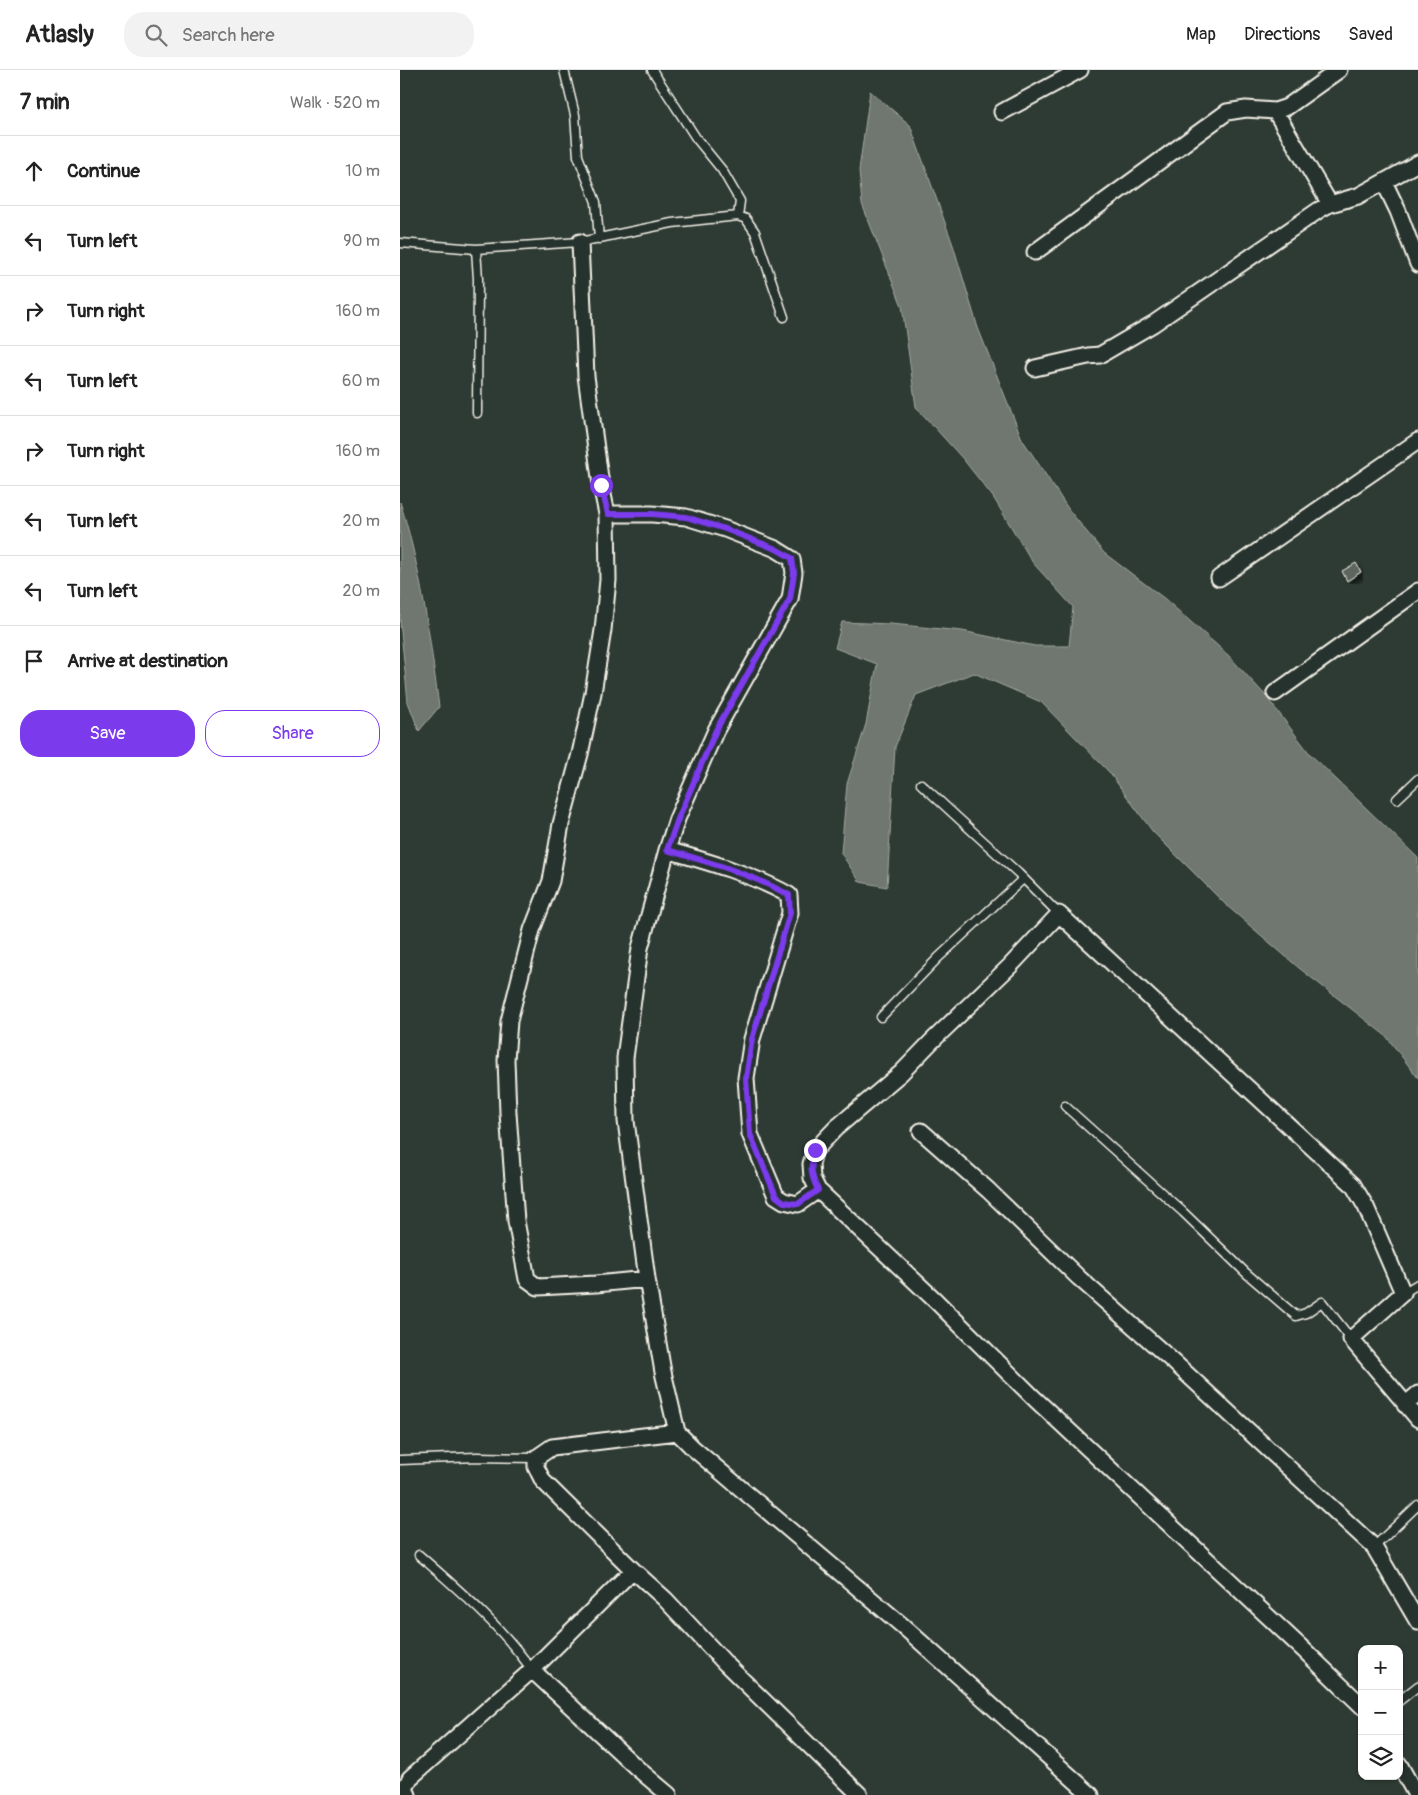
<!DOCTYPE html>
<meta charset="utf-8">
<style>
:root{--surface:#fff;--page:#f2f2f2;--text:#222;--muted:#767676;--line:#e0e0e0;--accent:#7c3aed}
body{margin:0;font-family:Pangolin,sans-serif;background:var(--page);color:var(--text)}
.controls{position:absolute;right:15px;bottom:15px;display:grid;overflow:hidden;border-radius:10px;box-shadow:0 1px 4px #0004}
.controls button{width:45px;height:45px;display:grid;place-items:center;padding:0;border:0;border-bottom:1px solid var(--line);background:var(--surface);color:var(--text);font:25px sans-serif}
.stop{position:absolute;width:15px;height:15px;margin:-11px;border:4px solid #7c3aed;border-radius:50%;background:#fff}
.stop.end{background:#7c3aed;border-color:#fff;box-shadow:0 1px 5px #0008}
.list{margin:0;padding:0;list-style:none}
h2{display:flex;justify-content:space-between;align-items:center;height:65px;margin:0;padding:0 20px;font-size:21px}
h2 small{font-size:16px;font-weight:400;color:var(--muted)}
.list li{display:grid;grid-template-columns:32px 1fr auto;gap:15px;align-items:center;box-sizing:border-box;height:70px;padding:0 20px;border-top:1px solid var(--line)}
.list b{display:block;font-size:19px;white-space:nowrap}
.list em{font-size:16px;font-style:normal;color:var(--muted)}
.actions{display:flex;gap:10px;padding:15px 20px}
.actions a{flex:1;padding:11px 0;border:1px solid var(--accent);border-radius:20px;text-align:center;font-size:18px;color:var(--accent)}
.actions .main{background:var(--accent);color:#fff}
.icon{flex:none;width:28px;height:28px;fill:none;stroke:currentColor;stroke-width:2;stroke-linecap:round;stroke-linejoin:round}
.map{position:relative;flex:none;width:1018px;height:1725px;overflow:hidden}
header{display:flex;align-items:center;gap:30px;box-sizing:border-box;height:70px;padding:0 25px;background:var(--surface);border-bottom:1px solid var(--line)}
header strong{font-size:24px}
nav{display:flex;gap:28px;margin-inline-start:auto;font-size:18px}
.search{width:350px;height:45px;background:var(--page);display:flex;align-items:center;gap:12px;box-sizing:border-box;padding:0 18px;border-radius:20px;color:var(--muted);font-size:19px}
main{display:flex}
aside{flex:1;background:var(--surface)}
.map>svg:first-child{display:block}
</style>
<header>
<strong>Atlasly</strong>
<div class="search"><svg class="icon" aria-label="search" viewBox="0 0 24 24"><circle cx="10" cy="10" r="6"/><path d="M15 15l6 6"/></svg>Search here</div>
<nav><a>Map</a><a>Directions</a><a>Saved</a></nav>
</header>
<main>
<aside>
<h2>7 min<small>Walk · 520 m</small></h2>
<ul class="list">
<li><svg class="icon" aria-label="ahead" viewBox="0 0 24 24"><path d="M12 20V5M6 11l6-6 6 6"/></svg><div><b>Continue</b></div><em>10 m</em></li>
<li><svg class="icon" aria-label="left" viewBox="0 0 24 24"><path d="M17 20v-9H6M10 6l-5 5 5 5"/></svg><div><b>Turn left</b></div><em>90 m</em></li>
<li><svg class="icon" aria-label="right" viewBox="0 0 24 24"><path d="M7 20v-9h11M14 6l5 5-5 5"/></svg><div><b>Turn right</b></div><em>160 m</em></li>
<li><svg class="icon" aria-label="left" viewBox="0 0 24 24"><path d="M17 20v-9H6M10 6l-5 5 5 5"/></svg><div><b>Turn left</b></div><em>60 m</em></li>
<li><svg class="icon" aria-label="right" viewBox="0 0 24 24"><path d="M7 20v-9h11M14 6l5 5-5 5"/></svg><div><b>Turn right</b></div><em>160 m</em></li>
<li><svg class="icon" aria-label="left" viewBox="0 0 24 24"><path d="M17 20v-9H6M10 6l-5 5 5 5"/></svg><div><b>Turn left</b></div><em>20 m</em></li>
<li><svg class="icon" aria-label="left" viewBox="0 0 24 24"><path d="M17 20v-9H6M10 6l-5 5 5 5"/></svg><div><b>Turn left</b></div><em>20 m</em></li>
<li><svg class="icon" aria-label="arrive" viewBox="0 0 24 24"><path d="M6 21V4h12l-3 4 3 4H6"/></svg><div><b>Arrive at destination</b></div></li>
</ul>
<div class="actions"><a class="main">Save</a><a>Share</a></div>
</aside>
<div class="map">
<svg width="1018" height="1725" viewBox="0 0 1018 1725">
<defs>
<filter id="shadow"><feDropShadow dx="4.5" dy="4.5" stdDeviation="2.5" flood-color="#0009"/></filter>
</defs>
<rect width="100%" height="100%" fill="#2e3b34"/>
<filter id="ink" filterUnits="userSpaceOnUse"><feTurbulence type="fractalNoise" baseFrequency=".02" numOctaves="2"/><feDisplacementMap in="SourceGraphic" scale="10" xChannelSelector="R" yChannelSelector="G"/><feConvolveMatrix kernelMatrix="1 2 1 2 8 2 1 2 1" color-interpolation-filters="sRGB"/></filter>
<g filter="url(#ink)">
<path fill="#6f7770" stroke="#a4a8a0" d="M470,21l40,34 43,120 25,83 44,111 47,71 35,43 61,46 62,55 39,42 44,58 108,104v220l-32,-42 -87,-68 -73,-63 -73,-73 -44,-60 -68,-70 -67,-29 -58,22 -21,52 -8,140 -27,-5 -19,-29 6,-69 19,-60 11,-60 -42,-16 7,-26 49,2 71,7 73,15h34l4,-39 -40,-44 -40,-66 -30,-38 -47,-52 -14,-101 -40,-102 -3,-34z
M0,432c21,66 30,136 39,205l-20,24 -11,-29 -8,-81z"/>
<path fill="#5c655e" stroke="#f4f1e8" filter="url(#shadow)" d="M956,493l5,9 -14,9 -5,-10z"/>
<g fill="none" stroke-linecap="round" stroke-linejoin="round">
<g stroke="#f4f1e8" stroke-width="11">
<path id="lane" d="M164,0l11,45 3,41 18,46 3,37
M252,0l44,68 26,32 18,31 -2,15
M0,173l76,6 104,-7 92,-19 66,-7 8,3 9,13 29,85
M76,179l2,30 -1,134
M521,714l97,89 41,41
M997,729l21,-20
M481,947l57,-59 85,-79
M665,1036l118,106 63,61 50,43 10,-3 16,-11 29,37
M1003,1223l15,-9
M0,1390l77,-3 59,1
M974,1477l44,-42
M19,1485c42,37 81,70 113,115
M999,1631l19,-15"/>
</g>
<g stroke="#f4f1e8" stroke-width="19">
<path id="street" d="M875,41l55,93
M602,42l78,-42
M984,112l14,29 20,53
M180,172l6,134 15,109 6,29 1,66 -5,50 -10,63 -13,61 -19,70 -10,57 -19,49 -23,91 -3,39 2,53 8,108 11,58 11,8 58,-3 51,-5
M635,182l192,-140 19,-3 29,2 12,-4 52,-37
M635,298l53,-12 12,-1 53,-31 166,-114 11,-6 28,-8 60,-33
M207,444h45l34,3 39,12 51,20 16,10 2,14 -4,26 -74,131 -39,89 -10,31 -27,98 -15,110 1,63 21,158 16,93 14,60 16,16 211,179 187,168
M819,508l199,-137
M875,623l143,-102
M267,780c42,12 84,24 122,45l1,18 -38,126 -6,39 4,56 26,62 8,5 14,3 20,-14 118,111 99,98 271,253 56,54
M521,1061l67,59 91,88 97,86 198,183 44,75
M418,1120l-6,-12 -1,-14 4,-14 21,-22 65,-55 30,-31 79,-76 49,-52 294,271 13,22 37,86 -52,46 67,80
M1005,1335l13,-11
M277,1362l-125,15 -16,11v9l7,14 90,89 32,29 61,65 134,131
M132,1600l105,98 32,27
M999,1694l17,31
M8,1725l-3,-6 5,-11 122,-108 101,-100"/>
</g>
<use href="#lane" stroke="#26332d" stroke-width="8"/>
<use href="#street" stroke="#26332d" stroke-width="15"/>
</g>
</g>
<g fill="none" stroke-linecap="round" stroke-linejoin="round" filter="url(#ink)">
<path stroke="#7c3aed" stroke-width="6" d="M201,415l7,29h44l34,3 39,12 51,20 16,9 2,15 -4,26 -74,131 -38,89 -11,31c42,12 84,24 122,45l1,18 -38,126 -6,39 4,56 26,62 8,6 14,2 20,-14c-8,-16 -8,-23 -3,-40"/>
</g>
</svg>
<div class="controls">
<button>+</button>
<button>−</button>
<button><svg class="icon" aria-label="layers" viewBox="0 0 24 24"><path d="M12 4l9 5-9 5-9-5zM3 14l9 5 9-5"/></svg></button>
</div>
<div class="stop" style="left:201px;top:415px"></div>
<div class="stop end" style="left:415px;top:1080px"></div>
</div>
</main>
